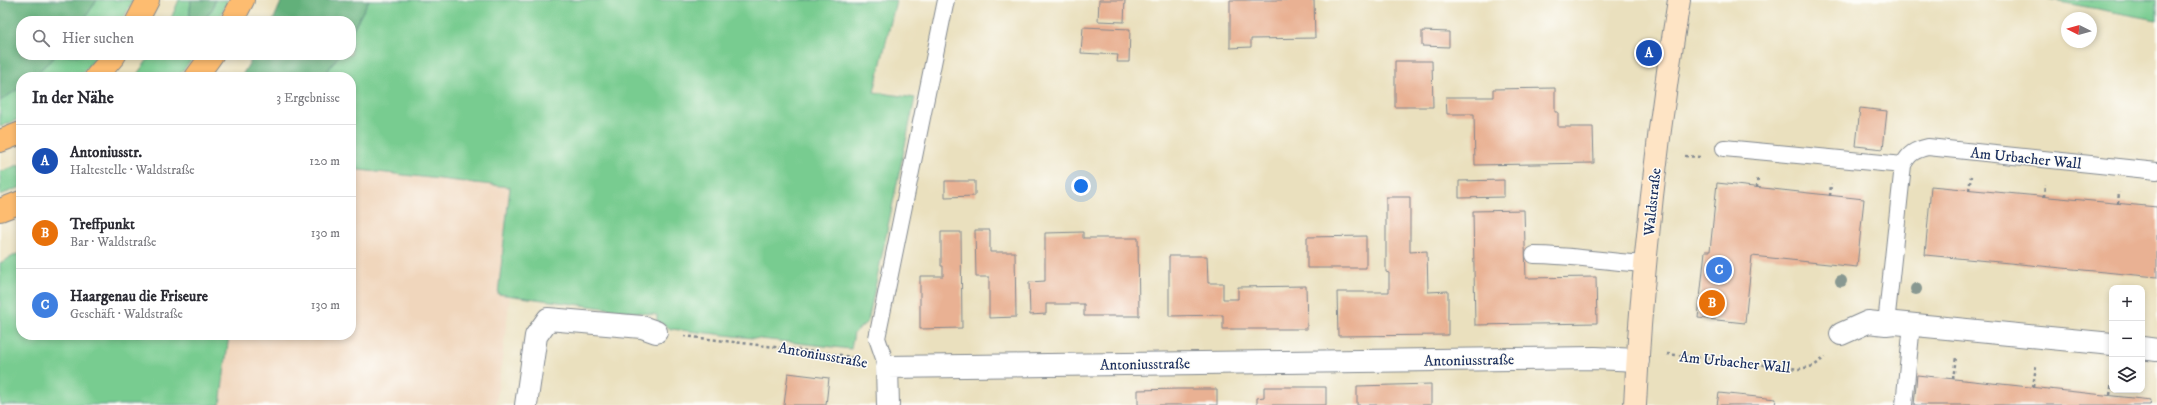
<!DOCTYPE html>
<html lang="de">
<meta charset="utf-8">
<style>
:root{--surface:#fff;--page:#f2f2f3;--text:#2b2b33;--muted:#7c7c81;--line:#e1e1e2;--accent:#c8321e}
body{margin:0;font-family:"IM FELL DW Pica",serif;background:var(--page);color:var(--text)}
.controls{position:absolute;right:12px;bottom:12px;display:grid;overflow:hidden;border-radius:8px;box-shadow:0 2px 6px #0003}
.controls button{width:36px;height:36px;display:grid;place-items:center;padding:0;border:0;border-bottom:1px solid var(--line);background:var(--surface);color:var(--text);font:20px sans-serif}
.compass{position:absolute;left:2061px;top:12px;width:36px;height:36px;border-radius:50%;background:var(--surface);box-shadow:0 2px 6px #0003;rotate:275deg}
.you{position:absolute;left:1081px;top:186px;width:14px;height:14px;margin:-10px;border:3px solid #fff;border-radius:50%;background:#1a73e8;box-shadow:0 0 0 6px #1a73e833}
.badge{display:grid;place-items:center;width:26px;height:26px;border-radius:50%;background:var(--accent);color:#fff;font-size:13px;font-weight:700}
.pin{position:absolute;translate:-50% -50%;border:2px solid #fff;box-shadow:0 1px 4px #0006}
.list{margin:0;padding:0;list-style:none}
h2{display:flex;justify-content:space-between;align-items:center;height:52px;margin:0;padding:0 16px;font-size:17px}
h2 small{font-size:13px;font-weight:400;color:var(--muted)}
.list li{display:grid;grid-template-columns:26px 1fr auto;gap:12px;align-items:center;box-sizing:border-box;height:72px;padding:0 16px;border-top:1px solid var(--line)}
.list b{display:block;font-size:15px;white-space:nowrap}
.list p{margin:0;font-size:13px;white-space:nowrap;color:var(--muted)}
.list em{font-size:13px;font-style:normal;color:var(--muted)}
.icon{flex:none;width:22px;height:22px;fill:none;stroke:currentColor;stroke-width:2;stroke-linecap:round;stroke-linejoin:round}
.map{position:relative;flex:none;width:2157px;height:405px;overflow:hidden}
.search{position:absolute;background:var(--surface);box-shadow:0 2px 6px #0003;left:16px;top:16px;width:340px;height:44px;display:flex;align-items:center;gap:10px;box-sizing:border-box;padding:0 14px;border-radius:16px;color:var(--muted);font-size:15px}
.panel{position:absolute;background:var(--surface);box-shadow:0 2px 6px #0003;left:16px;top:72px;width:340px;height:268px;border-radius:16px}
.map>svg:first-child{display:block}
</style>
<div class="map">
<svg width="2157" height="405" viewBox="0 0 2157 405">
<rect width="100%" height="100%" fill="#fdfcf7"/>
<filter id="ink" filterUnits="userSpaceOnUse"><feTurbulence type="fractalNoise" baseFrequency=".025" numOctaves="2"/><feDisplacementMap in="SourceGraphic" scale="8" xChannelSelector="R" yChannelSelector="G"/><feConvolveMatrix kernelMatrix="1 2 1 2 8 2 1 2 1" color-interpolation-filters="sRGB"/></filter>
<filter id="wash" filterUnits="userSpaceOnUse"><feTurbulence type="fractalNoise" baseFrequency=".012" numOctaves="4" result="noise"/><feDisplacementMap in="SourceGraphic" scale="16" xChannelSelector="R" yChannelSelector="G"/><feGaussianBlur stdDeviation="0.9" result="paint"/><feColorMatrix in="noise" values="0 0 0 0 0 0 0 0 0 0 0 0 0 0 0 0 0 1.4 0 .05"/><feComposite in="paint" operator="in"/></filter>
<g filter="url(#wash)">
<rect width="100%" height="100%" fill="#eae0be"/>
<path fill="#f0d6bc" d="M351,169l159,18 -12,107 12,3 -14,108h-276l9,-70h122z"/>
<path fill="#78cc90" stroke="#4a7e77" d="M97,0h36l-11,21h-39z
M179,0h12l-2,21h-19z
M215,0h13l-10,21h-15l10,-13z
M369,0h527l-22,92 41,6 -47,223 -14,12 -3,16 -180,-20 -14,-8v-6l-159,-21 12,-107 -159,-18v-92h-28l16,-22h12v-22z
M2049,0h108v20z
M57,55h42l-20,22h-47z
M151,55h44l-17,22h-43z
M21,87v31l-21,9v-26z
M21,164v23l-21,8v-23z
M21,252v83h208l-9,70h-220v-142z"/>
<path fill="#62b07a" stroke="#3e706c" d="M0,0h97l-14,21h-62v34h36l-25,22h-11v10l-21,14z
M191,0h24l-2,8 -10,13h-14z
M282,0h87l-18,33v-12h-78z
M254,55h85l-16,22h-82z"/>
<g id="blocks">
<path fill="#e9b193" d="M1099,0h26l-1,22 -26,-1z
M1230,0h84l1,38 -64,1v8l-21,1z
M1083,27l47,2 -1,33h-12l1,-7 -37,-2z
M1422,31l27,1v15l-27,-1z
M1395,61h37l1,46h-38z
M1555,88v24h3v15h35l1,36 -119,2 -1,-51h-27l-1,-17h47v-8z
M1860,108l27,3 -4,38 -27,-3z
M1504,180v17l-45,1v-17z
M945,181h30v15l-30,1z
M1717,183l147,16 -7,68 -105,-11 -7,67 -47,-5 7,-67h5z
M1931,186l226,21v70l-232,-22z
M1386,197h24v55l17,-1 1,41 20,-1v44l-110,1 -1,-44h52v-19l-3,-1z
M1524,210l2,68 70,-1 1,46 -122,2 -2,-114z
M975,230h15v22h25l1,65 -27,1v-41h-13z
M941,232h20l1,96 -42,1v-53h23v-10h-2z
M1083,232v6h55l1,78h-55v-12h-38v10l-16,1 -1,-33 16,-1v-48z
M1366,236v32h-59v-31z
M1169,256h38l1,27h15v16h15v-12l68,-1 1,43h-84v-14l-54,1z
M788,373l41,5 -3,27h-42z
M1917,375l234,25 -1,5h-236z
M1431,384v21h-74v-19z
M1264,387h62v18h-69v-7l7,-1z
M1178,389h39v16h-79v-15z
M1719,393l57,6 -1,6h-58z"/>
</g>
</g>
<g filter="url(#ink)">
<use href="#blocks" fill-opacity="0" stroke="#82888e" stroke-width="1"/>
<g fill="none" stroke-linecap="round" stroke-linejoin="round">
<g stroke="#82888e" stroke-width="18">
<path id="lane" d="M1724,148l179,17 -17,159
M1903,165c6,-12 12,-15 25,-18l229,24
M1534,255c37,0 74,7 112,9
M887,367l-10,-29 69,-338
M1904,405l8,-81"/>
</g>
<g stroke="#82888e" stroke-width="24">
<path id="street" d="M1841,334l27,-12 18,2 9,-1 217,21
M2142,348l15,2
M526,405l10,-69 12,-17 94,8 14,5
M888,405l-1,-38 708,-9 43,2"/>
</g>
<g stroke="#82888e" stroke-width="24">
<path id="secondary" d="M1635,405c7,-136 22,-271 44,-405"/>
</g>
<g stroke="#82888e" stroke-width="24">
<path id="highway" d="M137,21l11,-21
M232,21l11,-21
M96,77l19,-22
M196,77l16,-22
M0,141l21,-8
M0,210l21,-8"/>
</g>
<path stroke="#82888e" stroke-width="2.5" stroke-dasharray="3 3" stroke-linecap="butt" d="M1685,156l15,1
M1757,188l1,-11
M1969,190l2,-14
M1830,196l1,-12
M2044,197l1,-12
M2118,204l1,-12
M684,336l157,19 17,4
M1667,354l132,15 15,-3 11,-9
M1953,379l3,-22
M2033,387l3,-21
M2110,395l2,-13"/>
<use href="#lane" stroke="#fff" stroke-width="16"/>
<use href="#street" stroke="#fff" stroke-width="22"/>
<use href="#secondary" stroke="#fee4c5" stroke-width="22"/>
<use href="#highway" stroke="#fdbc6f" stroke-width="22"/>
</g>
<g fill="#889891">
<circle cx="1841" cy="281" r="6"/>
<circle cx="1916" cy="289" r="6"/>
</g>
</g>
<g text-anchor="middle" stroke-width="3" stroke-linejoin="round" paint-order="stroke">
<g font-size="15" fill="#1b2f5e" stroke="#fdfcf7">
<text transform="translate(2026 158) rotate(6)" y="5">Am Urbacher Wall</text>
<text transform="translate(1652 202) rotate(-84)" y="5">Waldstraße</text>
<text transform="translate(823 355) rotate(10)" y="5">Antoniusstraße</text>
<text transform="translate(1469 360) rotate(-1)" y="5">Antoniusstraße</text>
<text transform="translate(1735 362) rotate(6)" y="5">Am Urbacher Wall</text>
<text transform="translate(1145 364) rotate(-1)" y="5">Antoniusstraße</text>
</g>
</g>
</svg>
<div class="controls">
<button>+</button>
<button>−</button>
<button><svg class="icon" aria-label="layers" viewBox="0 0 24 24"><path d="M12 4l9 5-9 5-9-5zM3 14l9 5 9-5"/></svg></button>
</div>
<svg class="compass" viewBox="-18 -18 36 36"><path d="M0-13l5 13h-10z" fill="#e53935"/><path d="M0 13l5-13h-10z" fill="#7c7c81"/></svg>
<div class="you"></div>
<div class="pin badge" style="left:1649px;top:53px;background:#1a4fb4">A</div>
<div class="pin badge" style="left:1712px;top:303px;background:#e8710a">B</div>
<div class="pin badge" style="left:1719px;top:270px;background:#3f7fe0">C</div>
<div class="search"><svg class="icon" aria-label="search" viewBox="0 0 24 24"><circle cx="10" cy="10" r="6"/><path d="M15 15l6 6"/></svg>Hier suchen</div>
<section class="panel">
<h2>In der Nähe<small>3 Ergebnisse</small></h2>
<ul class="list">
<li><span class="badge" style="background:#1a4fb4">A</span><div><b>Antoniusstr.</b><p>Haltestelle · Waldstraße</p></div><em>120 m</em></li>
<li><span class="badge" style="background:#e8710a">B</span><div><b>Treffpunkt</b><p>Bar · Waldstraße</p></div><em>130 m</em></li>
<li><span class="badge" style="background:#3f7fe0">C</span><div><b>Haargenau die Friseure</b><p>Geschäft · Waldstraße</p></div><em>130 m</em></li>
</ul>
</section>
</div>
